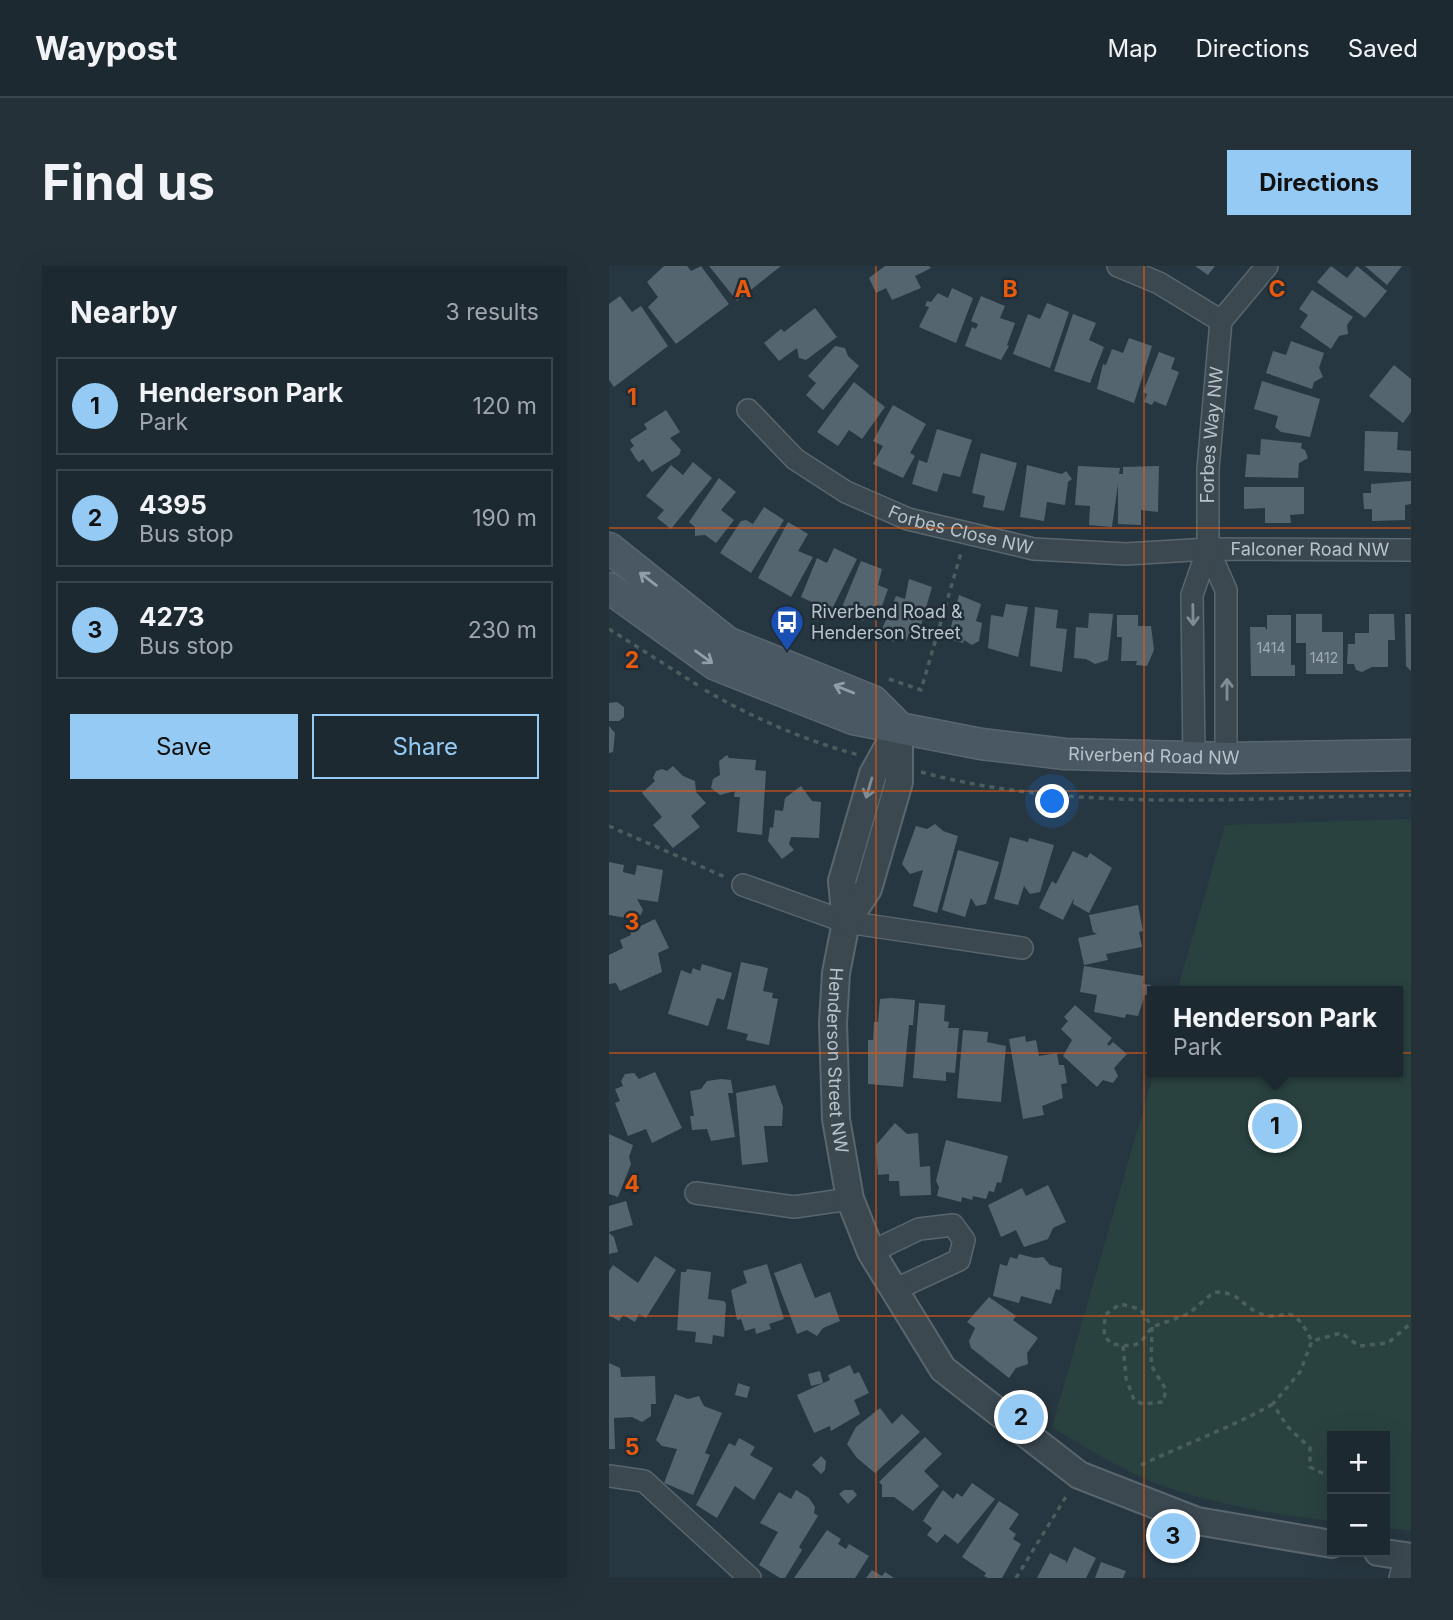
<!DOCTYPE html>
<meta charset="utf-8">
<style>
:root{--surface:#1d2931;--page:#253139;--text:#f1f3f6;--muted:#a0a6ab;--line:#3b454d;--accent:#94caf4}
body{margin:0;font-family:Inter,sans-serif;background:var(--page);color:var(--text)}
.controls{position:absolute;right:21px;bottom:21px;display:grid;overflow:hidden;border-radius:0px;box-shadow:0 7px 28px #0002}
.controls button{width:63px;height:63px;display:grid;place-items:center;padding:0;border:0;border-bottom:2px solid var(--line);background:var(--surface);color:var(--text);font:35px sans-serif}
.you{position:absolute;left:444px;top:536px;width:24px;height:24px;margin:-18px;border:5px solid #fff;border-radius:50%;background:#1a73e8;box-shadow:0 0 0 10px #1a73e833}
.badge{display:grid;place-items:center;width:46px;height:46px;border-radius:50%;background:var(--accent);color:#111;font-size:23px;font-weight:700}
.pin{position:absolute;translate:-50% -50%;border:4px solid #fff;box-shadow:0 2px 7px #0006}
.popup{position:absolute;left:538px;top:720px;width:256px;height:91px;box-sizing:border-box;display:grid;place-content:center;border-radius:0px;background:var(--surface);filter:drop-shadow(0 2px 5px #0005);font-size:23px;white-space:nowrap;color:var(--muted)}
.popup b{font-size:26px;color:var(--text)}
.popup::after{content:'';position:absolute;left:50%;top:100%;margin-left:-14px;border:14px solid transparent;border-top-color:var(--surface)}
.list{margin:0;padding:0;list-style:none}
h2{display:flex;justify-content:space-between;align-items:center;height:91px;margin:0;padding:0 28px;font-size:30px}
h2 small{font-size:23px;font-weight:400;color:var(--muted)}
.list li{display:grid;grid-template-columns:46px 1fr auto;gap:21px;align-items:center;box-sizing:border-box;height:98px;margin:0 14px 14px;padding:0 14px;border:2px solid var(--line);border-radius:0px}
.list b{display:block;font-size:26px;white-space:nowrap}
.list p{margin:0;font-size:23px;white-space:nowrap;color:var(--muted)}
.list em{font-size:23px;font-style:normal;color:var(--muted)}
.actions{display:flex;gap:14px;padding:21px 28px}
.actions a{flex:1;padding:16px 0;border:2px solid var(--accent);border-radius:0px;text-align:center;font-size:24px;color:var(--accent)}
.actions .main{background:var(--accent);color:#111}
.map{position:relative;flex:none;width:802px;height:1312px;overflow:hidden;border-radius:0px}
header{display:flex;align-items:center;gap:42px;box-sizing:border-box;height:98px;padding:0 35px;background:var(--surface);border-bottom:2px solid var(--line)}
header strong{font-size:33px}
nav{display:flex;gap:38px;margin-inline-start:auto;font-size:24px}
.intro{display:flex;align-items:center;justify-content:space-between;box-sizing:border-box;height:168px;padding:0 42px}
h1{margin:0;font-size:49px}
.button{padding:18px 32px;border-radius:0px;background:var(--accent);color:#111;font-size:24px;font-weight:700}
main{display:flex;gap:42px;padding:0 42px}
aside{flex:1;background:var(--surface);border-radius:0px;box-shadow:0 7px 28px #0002}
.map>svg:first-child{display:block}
</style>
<header>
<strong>Waypost</strong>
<nav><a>Map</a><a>Directions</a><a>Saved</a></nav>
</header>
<div class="intro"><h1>Find us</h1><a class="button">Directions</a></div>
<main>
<aside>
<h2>Nearby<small>3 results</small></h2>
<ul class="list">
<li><span class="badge">1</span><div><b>Henderson Park</b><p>Park</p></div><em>120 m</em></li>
<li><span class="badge">2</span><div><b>4395</b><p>Bus stop</p></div><em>190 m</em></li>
<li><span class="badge">3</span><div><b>4273</b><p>Bus stop</p></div><em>230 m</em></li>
</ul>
<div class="actions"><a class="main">Save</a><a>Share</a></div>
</aside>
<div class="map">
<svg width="802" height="1312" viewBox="0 0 802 1312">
<rect width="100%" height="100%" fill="#273741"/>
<path fill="#294240" d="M802,553v712l-26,-3v-92h-53v85c-53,-7 -105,-14 -157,-31 -44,-14 -84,-39 -123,-63l102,-355h243v-81h-220l48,-166z"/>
<path fill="#556570" d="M55,0h23l4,5 10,-5 28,38 -53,40 -28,-37 10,-10 -11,-15z
M100,0h72l-44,35z
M276,0h44l2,2 -16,8 6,12 -29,12 -6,-12 -10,5 -7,-15z
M586,0h20l-7,9z
M722,0l16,12 10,-12 30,25 -22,27 -48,-36z
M756,0h37l-15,19z
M343,22l21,10 -17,45 -37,-16 10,-20 -4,-1 2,-5 4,1 7,-9 10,5z
M703,24l41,27 -6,8 1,9 -9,2 -8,13 -31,-22 8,-12 -9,-6z
M11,30l12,16 9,-6 27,40 -54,41 -5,-7v-76z
M372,30l24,10 -5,12 15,5 -8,22 2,1 -8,14 -36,-14 7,-19 4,2 2,-5 -7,-3z
M438,37l22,9 -19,56 -37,-14 15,-40 12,5z
M206,42l22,29 -31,23 -7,-2 -2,-10 -18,13 -15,-18 17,-14 3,3z
M464,48l23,9 -7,17 15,7 -14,36 -36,-12z
M520,72l23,8 -18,57 -37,-14 6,-25 3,1 6,-16 11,4z
M682,75l33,12 -5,15 4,9 -9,5 -2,7 -46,-16 7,-22 13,4z
M226,80l10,2 3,8 11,10 -36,44 -17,-15 10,-12 -8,-7z
M550,86l16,6 -4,11 8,3 -13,34 -12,-5 -2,4 -8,-3 3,-8 -4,-2z
M785,99l17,14v33l-8,11 -34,-27z
M653,115l58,18 -10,38 -29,-5 -6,-5 3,-11 -24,-7z
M245,116l31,25 -23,32 -13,-9 -11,16 -21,-14z
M284,139l33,19 -16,29 5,3 -12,22 -30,-14 10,-18 -10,-5z
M57,144l14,22 -10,6 11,12 -2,5 -27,17 -9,-13 -4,3 -3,-3 -6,-10 4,-3 -4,-6 17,-11 -3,-5z
M328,163l35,11 -12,37 -17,-4 -6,19 -25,-8 7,-24 8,3z
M756,165l33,1 -1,18 14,1v22l-47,-2z
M652,173l41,4 -1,5 4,2 3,8 -9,5 -1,15 -53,-1 2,-23 13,1z
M372,187l36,10 -13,48 -21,-4 2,-11 -13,-3z
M84,196l19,16 -41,51 -14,-11 7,-8 -18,-14 25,-31 12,10z
M418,199l35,9 4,-3 6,8 -4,3 -3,23 -18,-3 -3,19 -24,-4z
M469,200l42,2 -1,6h4v-7l36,-1 -1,46 -17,-2v15l-23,-1v-40l-6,43 -23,-2 1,-19 -15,-1z
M110,212l17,14 -15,18 13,10 -18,23 -11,-8 -10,1v-9l-6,-5z
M802,215v23l-6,1v15l-33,1v-12h-8l-1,-16h8v-9z
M635,221h60v27l-14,1 1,8h-26v-15l-21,1z
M155,241l20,13 -33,53 -31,-20 21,-32 5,-1 7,4z
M179,256l20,12 -10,17 15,6 -22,40 -33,-19z
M225,282l23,11 -26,52 -30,-14 16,-39 10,5z
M252,295l21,8 -4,16 10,4 -11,31 -12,-4 -2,5 -21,-9v-5z
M300,313l23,8 -15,52 -9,-3 -2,5 -10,-3 -1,4 -16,-6 17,-40 9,3z
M350,329l22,9 -5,17 6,2 -3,18 -7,4 -8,-5 -1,3 -15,-4z
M397,338l22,3 -10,50 -30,-9 3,-33 12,2z
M426,341l23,3 -2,18 11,1 -5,43 -32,-6z
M480,347l24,1 -5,46 -13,4 -9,-5 -12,-1 2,-31 12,1z
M687,348h26v18h21v42h-37v-31h-10z
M760,348h25l1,26h-7v27h-16l-10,5 -6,-2 -2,-6h-7l1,-20h7v-11h14z
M796,348h6v57l-5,-5z
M508,349h21v11h13l3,24 -7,16 -11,-1 1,-4h-16l1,-24h-5z
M658,349h24v50h4v11h-44l-1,-49h15l2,3z
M8,436l7,5v10l-5,4h-10v-18z
M0,460l6,7 -2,19 -4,1z
M118,489l2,3 27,2 -1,10 11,1 -4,64 -25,-3 3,-35h-6l1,-6 -15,4 -9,-7 2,-9 7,-4 -1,-14z
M64,500l10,10 12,5 1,11 10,11 -15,13 9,11 -27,21 -20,-23 9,-8 -20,-24 13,-12 -2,-3 3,-7 6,-2 5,2z
M192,520l11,15 9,1 -2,36 -28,-1 -2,7 5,6 -12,9 -14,-18 2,-14 3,1 2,-18 8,1 2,-13z
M326,558l8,7 15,5 -21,77 -24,-7 10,-36 -13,4 -8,-10 14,-38 11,3z
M401,571l18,5 1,-4 25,7 -14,47 -10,2 -6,-8 -6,19 -24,-6z
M349,584l41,12 -13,42 -10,2 -5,-8 -6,19 -23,-7z
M464,585l14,7 3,-5 22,15 -23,45 -16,-9 1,-6 -11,22 -24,-12 13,-27 4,3z
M0,596l15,3 -1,7 12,3 2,-10 26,5 -5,32 -21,-3 6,11 -5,10 -29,-5z
M529,639l5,26 -4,1 3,15 -36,7 2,6 -24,5 -6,-27 19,-4 -4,-2 -4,-17z
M46,653l14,29 -11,5 4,19 -42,19 -4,-8 -7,1v-29l14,-7 -3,-8 11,-5 -1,-4z
M132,696l27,6 -5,23 10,2 -1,5 6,1 -9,46 -23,-5 2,-6 -21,-5z
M93,698l30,9 -8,27 -7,-2 -9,28 -40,-12 13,-44 10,4 2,-6 7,3z
M475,700l60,10 -1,8 8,1 -2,10h-4l-7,21 -12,-2 -1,4 -31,-6 3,-17 -17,-3z
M282,732l24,2 -2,25h-4l-6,62 -35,-3v-44h5l1,-18h4l2,-23z
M310,737l26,2 -1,16 5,1 -1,6h11l-4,45 -9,-1v9l-33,-3z
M466,739l37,33 -5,6 2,2 4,-4 14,12 -13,14 4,8 -5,7 -10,-3 -6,7 -34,-31 9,-16 -11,-11 7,-8 -4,-4z
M354,764l25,2 -1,10 19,4 -5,56 -44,-4z
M416,770l1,6 10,-2 3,16 18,-3 2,12h5l3,18 -6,1 2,14 -21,8 2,9 -21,4 -14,-80z
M46,806l27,56 -30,15 -6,-14 -18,7 -13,-33 5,-2 -5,-12 8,-3 -2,-5 4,-7 9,-1 5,6z
M112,813l10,1 2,13h-5l7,44 -24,4 -4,-12 -15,1 -2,-14h4l-4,-25 11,-2 6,-8z
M166,819l8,22 -1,19h-18l4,36 -26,3 -6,-72z
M286,857l12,11 11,-1 2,34 10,-1 1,29 -31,1 -1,-15h-10v-7l-11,1 -2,-30z
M0,868l24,11 -4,12 2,7 -13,33 -9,-3z
M337,874l62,16 -7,27 -4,-1 -3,10 -5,-1 -3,8 -13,-3 -1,4 -10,-3 -1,5 -24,-6 2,-9 -3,-6z
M439,919l18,37 -13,6 -5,11 -24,8 -8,-17 -15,7 -13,-32 34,-17 4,8z
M17,935l7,24 -24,7v-26z
M0,967l5,4 4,15 -9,2z
M410,988l16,4 8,-1 7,8 12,3 -2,22 -4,-1 -5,15 -30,-8 -2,7 -26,-7 7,-32 7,2 3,-9 7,2z
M46,990l21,14 -30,48 -7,-4 -4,8 -12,-7 -4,6 -10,-6v-44l4,-6 25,18z
M192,997l14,35 15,-6 10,29 -17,7 -6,8 -10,-6 -10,4 -23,-61z
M158,998l17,55 -15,5 2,5 -15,5 -1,-6 -10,3 -4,-12 -4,1 -6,-30 16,-7 -4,-12z
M78,1003l24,3 -3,27 16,2 2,3 -2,33 -11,-2 -1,9 -17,-2 1,-10 -19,-2 4,-58h5z
M380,1031l27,19 -3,4 25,18 -11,15 1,11 -12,4 -7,10 -38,-30 -2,-7 6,-13 -8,-6z
M0,1097l11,5 1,9 34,-1 1,28h-5v12l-9,6 -10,-5 -18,1 1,31h-6z
M241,1099l4,9 5,-2 10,21 -15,7 6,14 -29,17 -1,-5 -16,7 -17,-38 33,-15 -2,-5z
M211,1105l3,12 -12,3 -3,-12z
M129,1117l12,4 -3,11 -12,-3z
M66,1128l13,5 11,-3 5,10 18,7 -17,40 5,2 -17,40 -29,-12 13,-34 -15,-3 -6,-6z
M271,1142l12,16 10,-10 18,18 -45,41 -18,-15 -10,-14 9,-17z
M316,1171l17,17 -18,17 15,15 -26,25 -19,-14h-12v-12l-3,-3z
M130,1172l16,9 -5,8 23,13 -19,32 -19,-14 -18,32 -21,-13 33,-62 6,3z
M212,1190l5,5 -1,9 -4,4 -9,-9z
M363,1217l23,16 -37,45 -13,-10 -8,9 -10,-8 5,-7 -9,-7 9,-15 11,-16 10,9 4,-6 5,4z
M187,1224l13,8 6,9 -1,6 4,3 -19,31 3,3 -17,28h-5l-21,-13 19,-33 -18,-9 19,-31 12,7z
M235,1224h9l4,5 -9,9 -9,-10z
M390,1235l20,13 -10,15 7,5 -3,5 8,5 -19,34h-14l-4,-2 2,-3 -24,-16z
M218,1264l14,9 -3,5 8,5 3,-5 20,12 -14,22h-61z
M465,1281l22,11 -10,20h-49l13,-25 16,8v3z
M492,1296l25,9 -3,7h-28z
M263,1304l10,6 3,-4 9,6h-28z"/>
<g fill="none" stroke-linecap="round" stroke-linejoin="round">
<g stroke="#59666e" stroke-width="24">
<g id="minor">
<path d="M509,0l41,17 62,38"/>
<path id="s1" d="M139,144l47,49 51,33 62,27 126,30 92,5 82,-5 203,1"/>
<path d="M599,283l18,41v168"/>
<path id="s2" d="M585,492l-2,-163 16,-46v-80l13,-148 46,-55"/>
<path d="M134,619l103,37 176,26"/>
<path d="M87,927l98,14 56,-8"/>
<path d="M262,986l48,-23 34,-4 11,15 -5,20 -65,30"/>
<path d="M0,1210l35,5 106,97"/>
<path d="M791,1312l6,-22"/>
</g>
</g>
<g stroke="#59666e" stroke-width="30">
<g id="tertiary">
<path id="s3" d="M290,461l-26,47 -31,107 4,41 -10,51 -3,50 3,96 14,80 21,53 72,117 136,106 118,46 135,23"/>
<path d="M237,656l22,-33 31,-107v-51"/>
<path d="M769,1286l33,5"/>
</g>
</g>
<g stroke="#59666e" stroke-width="33">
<g id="secondary">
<path d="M0,282l118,94 146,59 26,26"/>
<path id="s4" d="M0,322l107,77 137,54 128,25 84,10 161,4 185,-3"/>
</g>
</g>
<path stroke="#495f5e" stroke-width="3.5" stroke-dasharray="5 5" stroke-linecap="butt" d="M0,363l90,57
M280,413l32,11 40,-137
M96,424c48,28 101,51 154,65
M312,506c155,42 330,25 490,23
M0,560l116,51
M514,1080l3,32 8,22 9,4 20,-2 3,-12 -15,-25 1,-38 -12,-18 -20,-5 -15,11 -1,21 8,8 20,2 9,-4 11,-15 36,-13 26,-22c29,1 24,12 45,21 29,12 29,-18 53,28
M532,1199c44,-21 89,-37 132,-61
M723,1212l-22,-11v-19l-23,-22 -14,-22 27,-32 12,-31 29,-8 18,13 29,-3 23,-20
M407,1312l51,-83"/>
<use href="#minor" stroke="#3b4850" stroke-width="21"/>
<use href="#tertiary" stroke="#3b4850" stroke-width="26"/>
<use href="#secondary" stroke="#4a5863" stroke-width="30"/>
</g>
<defs><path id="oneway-shaft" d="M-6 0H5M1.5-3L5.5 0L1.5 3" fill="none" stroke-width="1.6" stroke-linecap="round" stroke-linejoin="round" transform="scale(1.75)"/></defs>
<g stroke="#929ea7">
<use href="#oneway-shaft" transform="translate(39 313) rotate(-142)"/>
<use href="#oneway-shaft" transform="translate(95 391) rotate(36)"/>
<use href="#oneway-shaft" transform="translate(235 423) rotate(-158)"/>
</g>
<g stroke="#808c94">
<use href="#oneway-shaft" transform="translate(584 349) rotate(89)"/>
<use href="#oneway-shaft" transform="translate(618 423) rotate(-90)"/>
<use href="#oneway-shaft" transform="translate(260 522) rotate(106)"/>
</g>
<path fill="none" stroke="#e8590c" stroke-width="2" stroke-opacity="0.55" d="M267,0v1312M535,0v1312M0,262h802M0,525h802M0,787h802M0,1050h802"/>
<defs>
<g id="bus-pin" transform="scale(1.75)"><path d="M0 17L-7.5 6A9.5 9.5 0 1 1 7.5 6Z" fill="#1a4fb4" stroke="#202d36"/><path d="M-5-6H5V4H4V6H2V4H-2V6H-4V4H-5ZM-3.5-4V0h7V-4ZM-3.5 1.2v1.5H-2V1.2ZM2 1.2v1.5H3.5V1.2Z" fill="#fff"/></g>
</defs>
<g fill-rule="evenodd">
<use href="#bus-pin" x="178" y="356"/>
</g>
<g text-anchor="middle" stroke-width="5" stroke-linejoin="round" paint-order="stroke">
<g font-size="14" fill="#9facb4">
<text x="662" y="387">1414</text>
<text x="715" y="397">1412</text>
</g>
<g font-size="18" fill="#b8c3cb" stroke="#202d36">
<text dy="6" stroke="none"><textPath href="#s2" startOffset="326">Forbes Way NW</textPath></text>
<text dy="6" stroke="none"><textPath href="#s1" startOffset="250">Forbes Close NW</textPath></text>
<text dy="6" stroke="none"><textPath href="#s1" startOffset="602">Falconer Road NW</textPath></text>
<text dy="6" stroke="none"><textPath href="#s4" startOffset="583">Riverbend Road NW</textPath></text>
<text dy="6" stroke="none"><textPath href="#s3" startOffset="346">Henderson Street NW</textPath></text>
</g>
<g font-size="18" fill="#b8c3cb" stroke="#202d36" text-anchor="start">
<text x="202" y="352">Riverbend Road &amp;<tspan x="202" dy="21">Henderson Street</tspan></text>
</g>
</g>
<g font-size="23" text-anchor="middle" font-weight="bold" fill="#e8590c" stroke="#202d36" stroke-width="5" stroke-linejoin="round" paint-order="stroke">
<text x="134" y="31">A</text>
<text x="401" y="31">B</text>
<text x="668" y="31">C</text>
<text x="23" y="139">1</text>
<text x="23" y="402">2</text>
<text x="23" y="664">3</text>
<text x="23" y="926">4</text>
<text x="23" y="1189">5</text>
</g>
</svg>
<div class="controls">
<button>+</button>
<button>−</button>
</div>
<div class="you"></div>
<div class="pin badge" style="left:666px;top:860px">1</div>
<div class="popup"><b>Henderson Park</b>Park</div>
<div class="pin badge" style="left:412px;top:1151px">2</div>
<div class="pin badge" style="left:564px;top:1270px">3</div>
</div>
</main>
